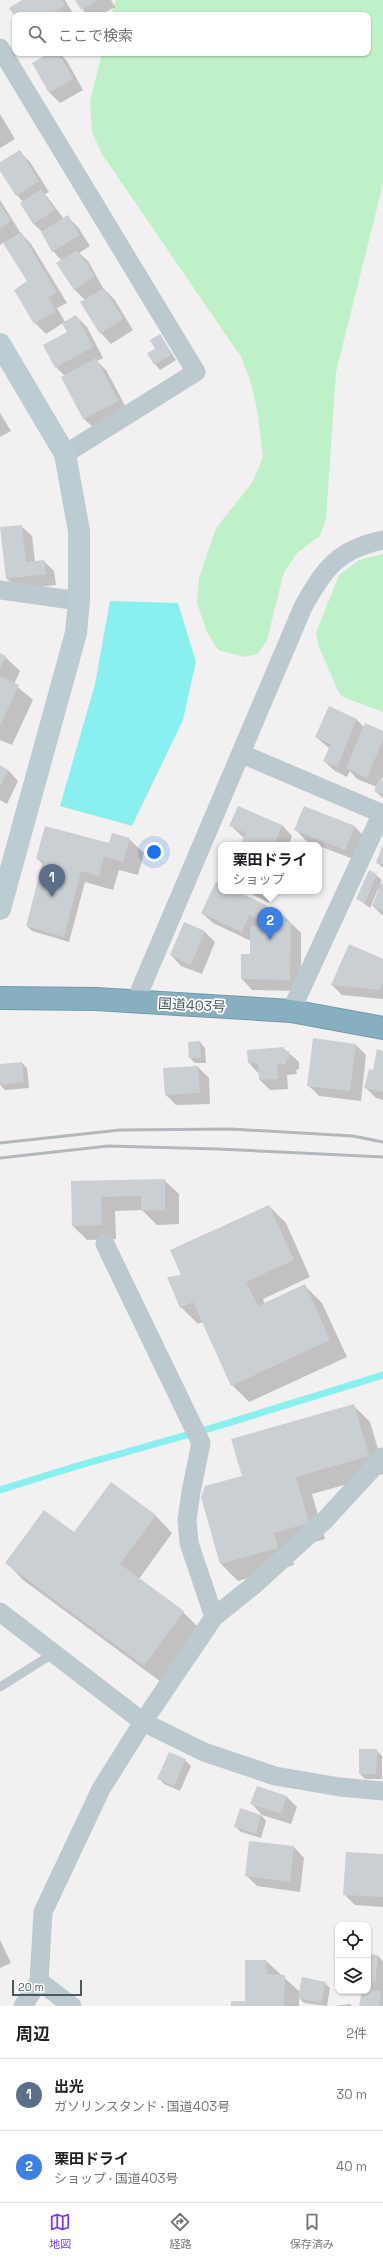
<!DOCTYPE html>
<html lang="ja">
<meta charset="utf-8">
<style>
:root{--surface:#fff;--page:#f2f2f2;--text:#202124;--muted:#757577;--line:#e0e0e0;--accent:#7c3aed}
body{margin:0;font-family:"Space Grotesk","Noto Sans JP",sans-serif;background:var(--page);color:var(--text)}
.controls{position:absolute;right:12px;bottom:12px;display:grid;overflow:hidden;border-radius:8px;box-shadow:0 1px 3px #0004}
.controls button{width:36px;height:36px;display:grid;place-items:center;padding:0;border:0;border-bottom:1px solid var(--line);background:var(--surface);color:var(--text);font:20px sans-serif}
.scale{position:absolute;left:12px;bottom:10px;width:70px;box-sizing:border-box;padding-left:4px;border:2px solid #48595f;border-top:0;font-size:11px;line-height:14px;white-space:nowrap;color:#48595f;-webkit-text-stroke:3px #fff;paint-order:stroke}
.you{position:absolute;left:154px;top:852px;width:14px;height:14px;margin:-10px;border:3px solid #fff;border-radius:50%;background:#1a73e8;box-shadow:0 0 0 6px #1a73e833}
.badge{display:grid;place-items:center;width:26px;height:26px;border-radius:50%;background:var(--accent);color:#fff;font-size:13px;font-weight:700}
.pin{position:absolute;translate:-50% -33px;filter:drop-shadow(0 1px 2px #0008)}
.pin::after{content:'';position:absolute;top:21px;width:14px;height:12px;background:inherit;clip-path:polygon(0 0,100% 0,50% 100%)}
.popup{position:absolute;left:218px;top:842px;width:104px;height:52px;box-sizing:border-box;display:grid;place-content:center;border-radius:8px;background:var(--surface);filter:drop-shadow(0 1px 3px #0005);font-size:13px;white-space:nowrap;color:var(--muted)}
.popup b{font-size:15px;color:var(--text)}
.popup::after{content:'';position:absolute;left:50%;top:100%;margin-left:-8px;border:8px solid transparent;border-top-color:var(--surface)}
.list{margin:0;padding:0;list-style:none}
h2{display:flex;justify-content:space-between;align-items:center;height:52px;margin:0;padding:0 16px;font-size:17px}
h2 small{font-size:13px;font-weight:400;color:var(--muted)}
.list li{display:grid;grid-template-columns:26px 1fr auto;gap:12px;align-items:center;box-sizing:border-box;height:72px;padding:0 16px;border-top:1px solid var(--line)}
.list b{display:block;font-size:15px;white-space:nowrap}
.list p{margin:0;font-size:13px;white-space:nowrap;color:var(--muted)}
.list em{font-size:13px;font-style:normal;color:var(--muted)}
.icon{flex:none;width:22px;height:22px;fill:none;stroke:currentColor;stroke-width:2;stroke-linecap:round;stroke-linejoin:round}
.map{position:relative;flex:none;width:383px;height:2006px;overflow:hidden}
.search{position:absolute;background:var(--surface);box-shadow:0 1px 3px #0004;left:12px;right:12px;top:12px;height:44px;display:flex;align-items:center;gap:10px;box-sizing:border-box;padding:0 14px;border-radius:8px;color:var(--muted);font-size:15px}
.sheet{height:196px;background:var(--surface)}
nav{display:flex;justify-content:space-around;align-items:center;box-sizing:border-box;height:56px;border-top:1px solid var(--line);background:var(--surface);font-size:11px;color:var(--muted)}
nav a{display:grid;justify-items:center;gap:2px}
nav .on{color:var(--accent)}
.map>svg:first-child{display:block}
</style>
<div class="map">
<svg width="383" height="2006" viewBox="0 0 383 2006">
<rect width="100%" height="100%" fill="#f3f0f1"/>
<path fill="#bef1c7" d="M116,0h267v184l-47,188 -10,147 -6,17 -23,17 -13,19 -17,68 -9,14 -14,3 -26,-7 -11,-18 -10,-29 2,-25 17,-50 36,-45 11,-26 -6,-48 -6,-26 -10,-26 -139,-203 -10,-22 -2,-31 12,-48h266v-38h-257z
M383,554v158l-40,-15 -5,-6 -19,-44 -3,-14 23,-58 20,-15z"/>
<path fill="#8aefef" d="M110,601l68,2 18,59 -13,58 -51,106 -72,-20 35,-122z"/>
<path fill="#0003" fill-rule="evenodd" d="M24,0h41l9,15h-59l-4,-7z
M76,0h35l4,7 -14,8h-14z
M51,53h8l8,8 16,29 -23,13 -10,-10z
M0,114l15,25 -15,9z
M19,151l11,11 19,30 -4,2 19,25 4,-2 10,10 12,19 -11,7 9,8 15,27 11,11 19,31 -22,14 -10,-11 -16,-33 -11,-11 -12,-28 -9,-10 -11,-19 -8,-8 -13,-20 2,-2 -6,-7 -17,-26v-5z
M0,200l20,32 11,12 36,59 -10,5 8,14 11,-6 11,11 16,31 -6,3 9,9 22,41 -33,18 -11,-10 -22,-42 3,-1 -9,-9 13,-34 -6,-10 -17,11 -11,-11 -7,-41 -24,-40 -4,3z
M160,335l16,25 -16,10 -5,-6z
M0,413l11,18 -11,6z
M21,526l11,10 3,26 9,-1 10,10 2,14 -38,4 -11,-10z
M0,654l5,3 15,14 -6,13 19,16 -21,45 -12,-5z
M330,708l27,12 7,7 19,5v44l-2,5 2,1v16l-8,-7 2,-4 -20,-8 -7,-8 -3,6 -12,-6 -11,-10 6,-12 -14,-12z
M0,767l8,3 10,11 -11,23 -7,-4z
M282,825l10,11 -3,9h-44l-3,-2 2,-5 -13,-12z
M355,827l10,10 -9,23 -50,-19 -10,-11z
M129,839l15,14 -6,22 -19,-5 -6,20 -28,-8 -16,60 -37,-11 -5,-5 16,-61 -6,-7z
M383,847v21l-6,-6z
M376,875l6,5 -2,4 3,1v31l-10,-10 7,-17h-2l-8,19 -12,-9z
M221,885v6h12l33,15 10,11h9l16,16v58l-49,-1 -10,-11v-24h9v-14l-38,-18 -11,-10zM260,925l7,3h-8z
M246,891h29l-6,12z
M185,923l20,9 10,10 -13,32 -21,-8 -10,-11z
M383,960v39l-41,-4 -10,-10z
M200,1042l5,6 1,15h-11l-5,-5z
M356,1045l10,10 -5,46 -42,-5 -11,-11z
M283,1048l16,14v7l-3,1 1,4 -10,1 1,14 -18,1 -10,-10 -1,-6 -10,-11z
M383,1052v48l-7,-2 -11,-11z
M22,1063l5,5 2,20 -24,2 -5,-5v-20z
M198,1067l11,11 1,26 -34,1 -10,-10z
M164,1180l15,14v30l-22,1 -15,-15 -27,1 1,28 -29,1 -14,-14 -1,-44z
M269,1206l17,17 24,54 -47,22 2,5 40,-18 17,17 25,54 -98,45 -17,-17 -29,-63 -5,2 -17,-17 -13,-29 14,-2z
M353,1405l17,17 13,44v8l-71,20 13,45 -35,10 4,16 -56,16 -17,-17 -19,-67 41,-21z
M111,1483l45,33 16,17 -33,46 44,33 17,17 -39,53 -138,-102 -16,-17 67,-29z
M376,1750l6,6v23h-17l-5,-5z
M185,1760l6,6 -11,25 -16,-7 -5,-6z
M286,1796l11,11 -6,17 -29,-9 -10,-11z
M261,1815l5,6 -5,17 -20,-6 -5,-5z
M294,1847l10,11 -4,34 -43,-6 -11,-11z
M383,1855v52l-28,-2 -11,-11z
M0,1940l11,23 -11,5z
M368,1955l10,1 5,5v45h-23l3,-15h5z
M266,1961l34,31 25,-9 5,5 -3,18 -23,-3 -5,-5v8h-67l14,-4z
M350,2004l2,2h-18z"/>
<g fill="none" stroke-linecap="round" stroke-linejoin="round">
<path stroke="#8aefef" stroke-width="7" d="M0,1490l77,-24 138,-39 168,-52"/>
</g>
<path fill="#cacfd3" d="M22,0h40l3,5 -15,10h-35v2l-6,-9z
M75,0h23l-17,10z
M49,53h10l14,26 -24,14 -17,-30z
M20,150l19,31 -23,15 -16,-25v-9z
M41,189l14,21 -22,14 -13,-21z
M0,204l11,17 -11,7z
M68,215l12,20 -28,17 -11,-20z
M21,232l36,60 -9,5 8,14 -22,13 -20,-34 13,-9 -24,-38z
M77,250l18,26 -21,14 -18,-27z
M104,288l19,31 -23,15 -20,-32z
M76,315l17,32 -38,21 -12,-23 24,-13 -5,-9z
M160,334l12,20 -18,11 -7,-12 8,-4 -5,-9z
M96,358l23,43 -36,18 -22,-42z
M22,525l4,37 18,-2 2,14 -40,5 -6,-52z
M0,653l6,3 -6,13z
M0,676l19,9 -19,41z
M329,706l28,13 -20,48 -14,-6 8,-17 -16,-7z
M365,723l18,8v9l-16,38 -21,-10z
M0,765l8,5 -8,17z
M379,779l4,2v14l-9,-4z
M238,806l44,19 -8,20h-28l-5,-2 5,-10 -17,-7z
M304,806l51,20 -10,24 -51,-20z
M45,826l64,17 3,-10 18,5 -7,24 -19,-6 -5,20 -18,-5 -17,66 -38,-11 17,-65 -7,-2z
M383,844v21l-7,-2z
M369,870l8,4 -12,29 -9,-4z
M216,882l5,2v7h15l30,14 -6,15 -11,-5 -7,17 -41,-19z
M381,883l2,1v27l-11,-5z
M270,916h15v6h6l-1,58 -49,-1v-25h9v-28l20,1z
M184,922l21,9 -14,34 -21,-10z
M349,944l34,15v23l-3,8 -49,-5z
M313,1038l43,6 -6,47 -43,-5z
M200,1041l1,17h-12l-1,-16z
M284,1047v4h5v8h-3v5h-9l1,15 -19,1 -1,-17h-10l-1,-13z
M377,1049l6,2v41l-19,-4 5,-19 4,1z
M22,1062l2,20 -24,3v-21z
M198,1066l2,27 -35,2 -2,-27z
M165,1179v31l-24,1v-15l-40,1 1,28 -30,1 -1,-45z
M269,1205l25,55 -48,22 12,24 47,-22 25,56 -99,46 -38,-84 -13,6 -13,-31 14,-2 -11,-25z
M354,1404l15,52 -73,21 13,46 -35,10 4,15 -58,16 -19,-67 4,-11 37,-10 -11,-37z
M111,1482l45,33 -36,49 64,47 -40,55 -139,-103 39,-53 30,22z
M359,1749h18l-1,25h-17z
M169,1752l17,7 -12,27 -17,-7z
M257,1786l30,10 -6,18 -31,-10z
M240,1808l21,7 -5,19 -22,-7z
M249,1841l45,5 -4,36 -45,-6z
M346,1852l37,2v43l-40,-2z
M368,1954l10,1 -3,28 -7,-1z
M337,1959h1v20l-3,-1z
M245,1960h21l1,14 18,1 -1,31h-53v-5h14z
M302,1977l24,5 -5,21 -23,-5z
M368,1989l13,2 -2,15h-20l3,-15h6z"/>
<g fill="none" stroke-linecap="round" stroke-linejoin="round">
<g stroke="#729aac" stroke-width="24">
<path id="highway" d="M0,998l96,1 195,12 92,17"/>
</g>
<path stroke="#bcc9ce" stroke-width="9" d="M0,1687l54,-34"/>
<path stroke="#bcc9ce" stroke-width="19" d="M0,48l196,324 -131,82
M0,590l79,11
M242,754l141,60
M135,1002l168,-395c21,-38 35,-58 80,-67
M291,1011l91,-198
M105,1244l96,199 -10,49 -4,28 2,23 25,74
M0,1612l143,110 61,30 71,24 65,11 43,4
M39,1981l33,25
M23,2006l16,-25 4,-69 58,-123 42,-67 71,-105 40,-32 71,-65 58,-63"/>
<path stroke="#bcccd3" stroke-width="22" d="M0,344l65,110 14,77v70l-3,32 -76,276"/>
<use href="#highway" stroke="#87afc0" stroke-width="22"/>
<path stroke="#b2b7bb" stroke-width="3" d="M0,1143l120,-13 111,-1 122,7 30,6
M0,1158l108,-12 110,3 165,8"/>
</g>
<g text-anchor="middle" stroke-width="3.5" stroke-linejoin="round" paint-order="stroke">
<g font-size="14" fill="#48595f" stroke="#fff">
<text transform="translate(192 1005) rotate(3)" y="5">国道403号</text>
</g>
</g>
</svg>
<div class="controls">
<button><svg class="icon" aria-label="locate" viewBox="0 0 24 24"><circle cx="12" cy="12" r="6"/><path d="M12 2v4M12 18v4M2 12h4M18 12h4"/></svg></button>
<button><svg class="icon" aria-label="layers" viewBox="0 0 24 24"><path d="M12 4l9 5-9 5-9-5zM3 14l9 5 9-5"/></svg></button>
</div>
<div class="scale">20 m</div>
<div class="you"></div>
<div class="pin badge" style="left:52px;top:897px;background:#5c6f8a">1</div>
<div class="pin badge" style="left:270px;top:940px;background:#3f7fe0">2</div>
<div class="popup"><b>栗田ドライ</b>ショップ</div>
<div class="search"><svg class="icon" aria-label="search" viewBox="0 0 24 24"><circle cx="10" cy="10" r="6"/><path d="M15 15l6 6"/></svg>ここで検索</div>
</div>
<section class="sheet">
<h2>周辺<small>2件</small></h2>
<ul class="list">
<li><span class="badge" style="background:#5c6f8a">1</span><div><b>出光</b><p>ガソリンスタンド · 国道403号</p></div><em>30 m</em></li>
<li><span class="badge" style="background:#3f7fe0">2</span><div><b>栗田ドライ</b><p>ショップ · 国道403号</p></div><em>40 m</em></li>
</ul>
</section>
<nav>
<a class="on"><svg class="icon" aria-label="map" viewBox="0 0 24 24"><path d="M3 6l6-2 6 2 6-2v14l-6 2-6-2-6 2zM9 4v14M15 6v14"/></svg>地図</a>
<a><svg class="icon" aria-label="directions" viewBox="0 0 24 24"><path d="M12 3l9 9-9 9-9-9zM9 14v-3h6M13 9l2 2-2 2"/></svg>経路</a>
<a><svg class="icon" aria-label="saved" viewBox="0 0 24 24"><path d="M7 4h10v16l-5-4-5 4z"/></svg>保存済み</a>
</nav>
